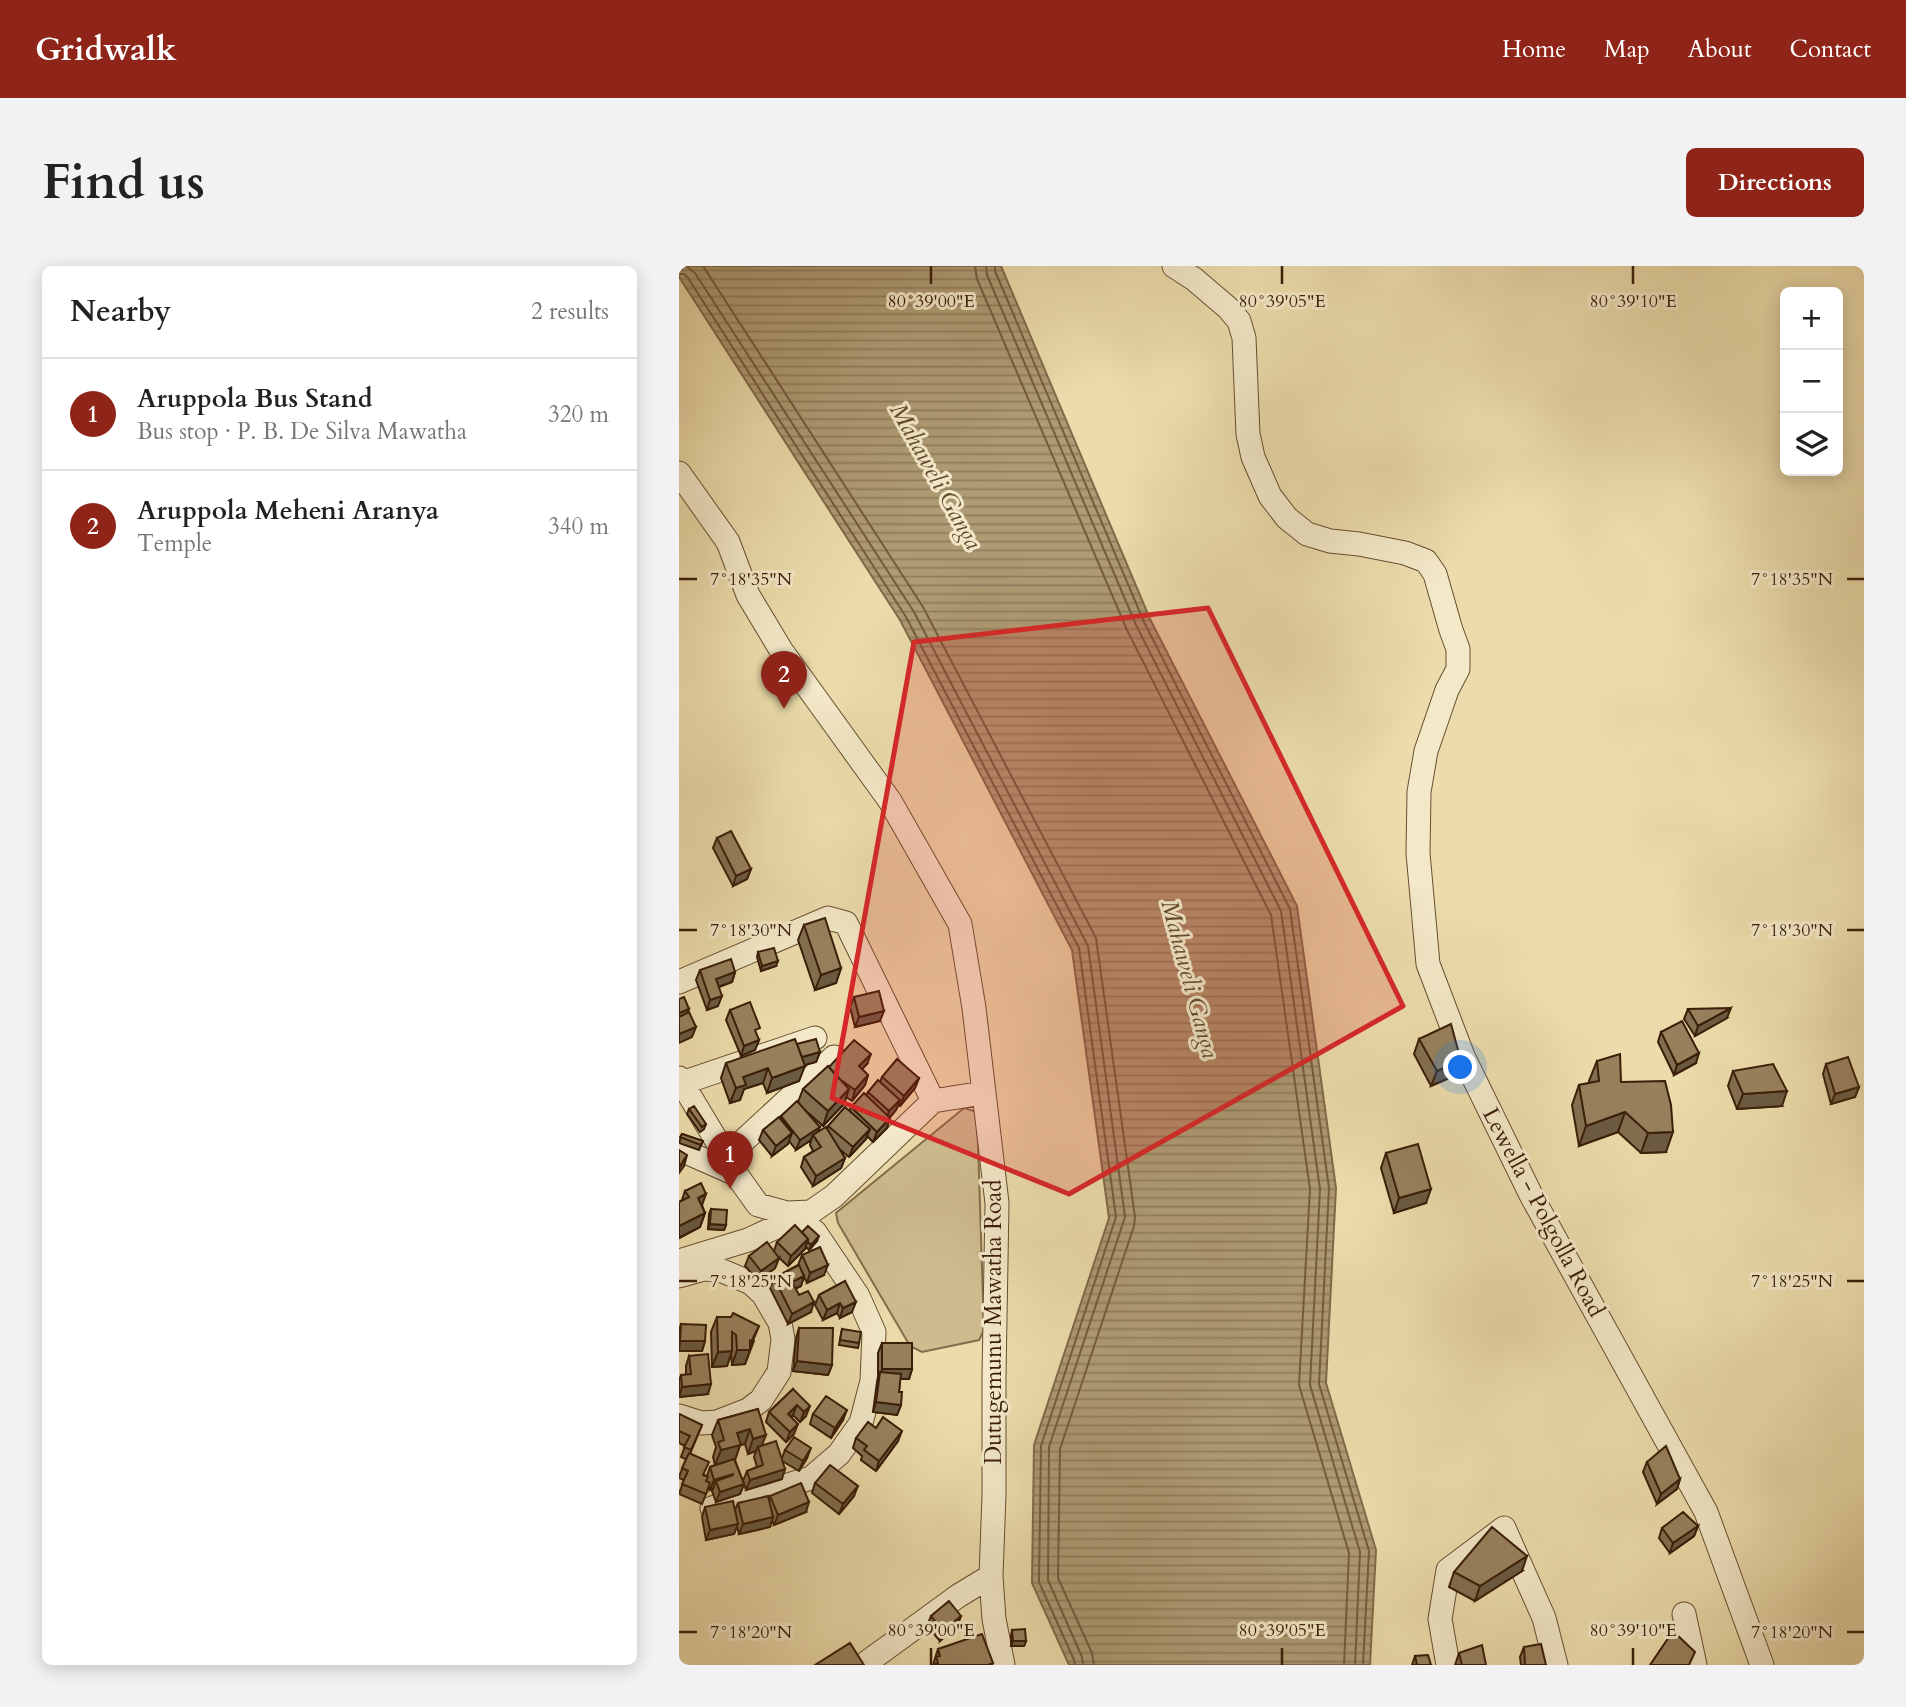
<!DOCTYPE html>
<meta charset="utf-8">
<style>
:root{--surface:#fff;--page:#f2f2f2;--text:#222;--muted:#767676;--line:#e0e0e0;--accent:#8f2418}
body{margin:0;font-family:Cardo,serif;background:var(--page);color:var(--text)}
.controls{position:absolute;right:21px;top:21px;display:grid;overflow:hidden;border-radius:10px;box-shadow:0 4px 18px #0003}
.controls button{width:63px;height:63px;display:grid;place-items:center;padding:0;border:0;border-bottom:2px solid var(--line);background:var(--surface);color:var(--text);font:35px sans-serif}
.you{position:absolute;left:782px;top:802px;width:24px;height:24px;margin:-18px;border:5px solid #fff;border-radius:50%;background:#1a73e8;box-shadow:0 0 0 10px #1a73e833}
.badge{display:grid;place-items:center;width:46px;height:46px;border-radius:50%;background:var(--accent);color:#fff;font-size:23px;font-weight:700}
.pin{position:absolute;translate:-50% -58px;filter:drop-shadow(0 2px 4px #0008)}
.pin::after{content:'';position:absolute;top:37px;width:24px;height:21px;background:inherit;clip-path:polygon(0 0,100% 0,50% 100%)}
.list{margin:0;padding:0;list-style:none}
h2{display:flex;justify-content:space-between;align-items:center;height:91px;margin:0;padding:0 28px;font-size:30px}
h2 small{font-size:23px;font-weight:400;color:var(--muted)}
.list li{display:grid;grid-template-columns:46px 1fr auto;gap:21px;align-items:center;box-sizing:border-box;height:112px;padding:0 28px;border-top:2px solid var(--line)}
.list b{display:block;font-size:26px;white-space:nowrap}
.list p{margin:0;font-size:23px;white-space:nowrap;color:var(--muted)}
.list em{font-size:23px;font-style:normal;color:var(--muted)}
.icon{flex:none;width:38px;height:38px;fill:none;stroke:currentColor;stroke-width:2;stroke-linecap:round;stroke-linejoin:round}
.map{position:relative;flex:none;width:1185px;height:1399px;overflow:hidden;border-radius:10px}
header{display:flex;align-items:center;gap:42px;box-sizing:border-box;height:98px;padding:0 35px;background:var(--accent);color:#fff}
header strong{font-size:33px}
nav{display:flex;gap:38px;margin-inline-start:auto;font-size:24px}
.intro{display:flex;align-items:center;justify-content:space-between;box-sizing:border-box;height:168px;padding:0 42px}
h1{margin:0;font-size:49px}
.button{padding:18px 32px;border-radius:10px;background:var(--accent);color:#fff;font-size:24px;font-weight:700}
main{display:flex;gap:42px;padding:0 42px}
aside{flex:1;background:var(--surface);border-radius:10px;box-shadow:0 4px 18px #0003}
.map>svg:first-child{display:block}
</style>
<header>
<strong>Gridwalk</strong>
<nav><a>Home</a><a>Map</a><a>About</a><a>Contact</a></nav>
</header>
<div class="intro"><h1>Find us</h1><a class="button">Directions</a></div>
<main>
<aside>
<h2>Nearby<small>2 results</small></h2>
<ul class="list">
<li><span class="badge">1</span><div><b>Aruppola Bus Stand</b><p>Bus stop · P. B. De Silva Mawatha</p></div><em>320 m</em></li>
<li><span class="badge">2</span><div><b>Aruppola Meheni Aranya</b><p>Temple</p></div><em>340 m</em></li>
</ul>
</aside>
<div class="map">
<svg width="1185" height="1399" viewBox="0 0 1185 1399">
<defs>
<pattern id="water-rules" width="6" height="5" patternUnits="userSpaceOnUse" patternTransform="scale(1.75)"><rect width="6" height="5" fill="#af9b74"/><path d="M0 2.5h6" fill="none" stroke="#8f7e5d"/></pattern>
</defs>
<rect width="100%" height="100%" fill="#ecdcab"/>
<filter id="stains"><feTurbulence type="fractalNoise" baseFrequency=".00286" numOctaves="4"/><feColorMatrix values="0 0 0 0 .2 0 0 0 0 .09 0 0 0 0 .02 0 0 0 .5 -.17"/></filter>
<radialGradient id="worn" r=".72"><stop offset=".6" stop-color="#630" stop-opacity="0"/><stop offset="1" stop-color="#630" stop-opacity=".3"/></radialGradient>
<path fill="#cebc8f" stroke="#846d4c" stroke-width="2" d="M285,842l13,4 7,218 -5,10 -57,12 -12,-6 -72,-123 -2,-10z"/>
<path fill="url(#water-rules)" stroke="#806949" stroke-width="2" d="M0,0h322l149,353 147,287 39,282 -10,195 50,167 -6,115h-301l-37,-82 2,-138 75,-227 -37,-268 -172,-330 -221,-343z"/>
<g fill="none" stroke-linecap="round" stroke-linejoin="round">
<path stroke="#745c3e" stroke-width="2" d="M7,0l9,7 219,339 174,334 37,271 -76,230 -1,133 34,77 1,8
M24,0l220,341 173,331 39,279 -1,9 -74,223 -2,129 34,75 2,12
M296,0l2,13 150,351 144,285 39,274 -11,196 50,168 -5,112
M307,0l1,9 149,350 145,286 39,278 -10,196 50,167 -5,113
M316,0v5l149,351 146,287 39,279 -10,196 50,167 -6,114
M0,8h5l4,4 218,339 173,331 37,269 -75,229 -2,136 35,78 1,5"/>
<g stroke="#664e31" stroke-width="25">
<path id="minor" d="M495,0l20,13 34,29 11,13 5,17 4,96 5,23 17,39 17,22 20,16 23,7 29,3 46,9 21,8 9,13 16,56 7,19v20l-11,21 -21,61 -7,41 -1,61 10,111 35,92 68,139 175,317 56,153
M0,207l49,69 20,53 33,55 109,151 70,123 14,84 23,195 -3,174v118l-3,81 3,43 9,46
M0,716l149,-64 18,5 87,178
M0,812l54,90
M3,817l133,-45
M0,883l57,25 22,31 29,8 24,-1 23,-16 99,-95 50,-8
M48,890l107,-99
M0,995l69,-21 39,-18 14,-1 2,-3
M0,1010l25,-7 16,1 31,13 12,11 17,29 3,16 -4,33 -18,28 -13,10 -31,12 -16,1 -22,-7
M33,1242l99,-30 28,-24 22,-31 11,-42 2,-49 -16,-36 -43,-64 -14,-11
M1005,1348l11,51
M187,1397l92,-67 33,-20
M769,1399l-8,-46 8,-49 56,-42 40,90 12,47"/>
</g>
<use href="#minor" stroke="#f3e8c8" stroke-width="23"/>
</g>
<path fill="#826f50" stroke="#3a1e08" stroke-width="2" d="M38,572l34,31 -4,10 -14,7 -20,-38z
M125,659l37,43 -5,15 -21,7 -17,-50z
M79,686l18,14 -15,5 -4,-14z
M21,704l35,2 -3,10 -13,5 -1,19 -11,4 -11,-30z
M175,731l26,24 -25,6 -5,-20z
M1009,743l39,9 -32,18 -11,-17z
M51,744l27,26 2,4 -4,10 -14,6 -15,-36z
M982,766l35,31 -22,12 -16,-33z
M740,773l37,36 -25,11 -17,-32z
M118,778l23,8 -4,10 -12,3 -5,16 -32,12 -4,-10 -19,6 -4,11 -10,3 -9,-25 5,-15z
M918,795l24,21 45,70 -25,1 -23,-21 -39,14 -7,-41 7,-20 11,-2 -1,-2z
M188,798l-5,5 6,6 -3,10 -13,16 -6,-4 -2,7 -21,22 -18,-16 13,22 9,-2 1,-4 21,-15 2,-4 15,-11 2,-4 12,-10 2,-5 37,1 -4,10 -15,18 -1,-2 -3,6 -6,7 -3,11 -14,14 -6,-6 -1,3 -17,18 -11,-9 7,10 -4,10 -28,18 -12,-19 3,-10 9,-6 -3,-6 1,-5 -15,10 -7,-9 -1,3 -16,12 -13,-16 4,-10 17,-11 1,-3 17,-14 5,-13 26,-22z
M1147,798l33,23 -4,10 -24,7 -8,-30z
M1054,805l49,35 -45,3 -9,-23z
M10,843l17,15 -2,5 -4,3 -13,-18z
M3,868l21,7 -4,9 -20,-7z
M707,887l40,50 -32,10 -13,-45z
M6,925l17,14 3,8 -5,14 -21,11v-36l3,-2z
M32,943l15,16 -2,5 -16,-1 1,-15z
M123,966l15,9 -8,9 -3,-3 -1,2 -17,17 -11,-10 2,2 -4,10 -17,13 -13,-15 4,-10 25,-5 3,-9z
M123,989l22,20 -17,8 -3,-6 -3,9 -6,3 16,23 -23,12 -18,-36 4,-10 24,-13z
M166,1015l7,31 -12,6 -3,-5 -14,7 -8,-15 4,-10z
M38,1051l37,24 -9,23 -13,1 -1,-11 -4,12 -15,1 -1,-35z
M2,1058l24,17 -3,10h-23v-21z
M120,1062l33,37 -4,10 -35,-4 3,-33z
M163,1063l17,14 -1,5 -19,-3z
M203,1077l30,26 -3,10h-9l-1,13 2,13 -4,10 -24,-3 4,-30 1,-5v-24z
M10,1090l19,38 -29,3v-16l2,-6h5v-9z
M114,1123l13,27 -6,6 -7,-7 -2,3 3,16 -8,8 -20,-20 3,-10z
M79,1143l4,36 20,13 3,-8 22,8 -8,13 -17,-10v18l-36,11 -3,-9 4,-10 10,-4 -3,-10 2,-6 -8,3 -3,-10 -5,1 -5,15 9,24 -4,10 -24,8 -4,-11 1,-2 -3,1 -1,-4 -7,18 -23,-10 5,-14 -5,-2v-1l7,-18 -5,-2 4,-11 -6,-3v-29l23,11 -12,29 14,21 3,1 3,-9 5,-2 -2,-8 3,-10 -4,-12 6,-15z
M134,1148l30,6 -12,18 -21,-14z
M197,1162l22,13 -22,30 -15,-11 1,-4 -9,-8 3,-10z
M968,1196l33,17 -3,10 -20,15 -14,-32z
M136,1217l39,13 -15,18 -27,-21z
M91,1230l36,16 -32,13 -2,-5 -2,7 -31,7 -2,-8 -3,8 -28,6 -4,-23 3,-10 30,3 3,-7 31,-4z
M1019,1260l-4,10 -24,17 -11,-15 3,-10z
M843,1305l-47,30 -26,-14 5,-15z
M252,1350h30l-4,10 -17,15 -13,-15z
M333,1364l14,11 -2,5h-13v-11z
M845,1381l22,18h-25l-1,-8z
M259,1383l55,14 -1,2h-59z
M780,1387l27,12h-31z
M736,1390l16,9h-19z"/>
<path fill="#6a5a41" stroke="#3a1e08" stroke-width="2" d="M72,603l-4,10 -14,7 3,-10z
M99,695l-2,5 -15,5 1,-5z
M162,702l-5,15 -21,7 6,-15z
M56,706l-3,10 -20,7 4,-10z
M43,730l-4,10 -11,4 3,-10z
M1052,742l-4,10 -32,18 3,-10z
M10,743l-4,10 -6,2v-8z
M205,745l-4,10 -25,6 4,-10z
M17,761l-4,10 -13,6v-9z
M80,774l-4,10 -14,6 3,-10z
M141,786l-4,10 -19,5 4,-10z
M1020,787l-3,10 -22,12 3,-10z
M192,788l-4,10 -12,12 4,-10z
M782,795l-5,14 -25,11 6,-15z
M126,800l-6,15 -32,12 5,-15z
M89,802l-5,15 -19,6 -4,11 -10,3 6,-15 7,-11z
M189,809l-3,10 -13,16 3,-11z
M240,812l-4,10 -15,18 4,-10z
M1180,821l-4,10 -24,7 4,-10z
M170,823l-5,15 -21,22 5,-15z
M1108,825l-5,15 -45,3 6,-15z
M221,834l-4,10 -10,12 3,-11z
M946,846l-7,20 -39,14 7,-20z
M211,852l-3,10 -14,14 4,-10z
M141,861l-4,10 -3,-2 -2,5 -15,10 4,-10z
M191,863l-4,10 -17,18 4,-10z
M994,866l-7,20 -25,1 7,-20z
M113,867l-4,11 -16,12 4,-10z
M8,889l-3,11 -5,7v-5z
M166,892l-4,10 -28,18 3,-10z
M752,923l-5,14 -32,10 5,-15z
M27,928l-5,14 -3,-10z
M26,947l-5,14 -21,11v-12z
M31,958l16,1 -2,5 -16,-1z
M140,970l-2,5 -8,9 2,-5z
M129,973l-3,10 -17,17 3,-10z
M100,992l-4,10 -17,13 3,-10z
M149,999l-4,10 -17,8 3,-10z
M125,1010l-3,10 -13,6 4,-10z
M135,1036l-3,10 -23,12 4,-10z
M177,1036l-4,10 -12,6 3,-10z
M161,1037l-3,10 -14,7 4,-10z
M80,1060l-10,24h1l-5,14 -13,1 5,-15h11z
M1,1075h25l-3,10h-23z
M53,1085l-5,15 -15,1 6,-15z
M118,1095l35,4 -4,10 -35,-4z
M203,1103h30l-3,10h-30z
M32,1118l-3,10 -29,3 3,-10z
M197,1136l25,3 -4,10 -24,-3z
M118,1139l-4,10 -9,9 4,-10z
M131,1140l-4,10 -6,6 4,-10z
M168,1144l-4,10 -12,18 4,-10z
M119,1158l-4,10 -8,8 4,-10z
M71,1163l-5,15 -5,1 -5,15 -20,5 6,-15 16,-17z
M223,1165l-4,10 -22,30 3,-10z
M87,1169l-6,15 -2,-3 -2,4 -8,3 5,-15z
M132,1182l-4,10 -8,13 4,-10z
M106,1203l-3,10 -36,11 4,-10z
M54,1208l-4,10 -13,-3 -3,8 -3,1 4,-10z
M1001,1213l-3,10 -20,15 4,-10z
M65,1218l-4,10 -24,8 4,-10z
M179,1220l-4,10 -15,18 4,-10z
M130,1236l-3,10 -32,13 4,-10z
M94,1251l-3,10 -31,7 4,-10z
M59,1258l-4,10 -28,6 4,-10z
M1019,1260l-4,10 -24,17 3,-10z
M848,1290l-5,15 -47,30 5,-15z
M282,1350l-4,10 -17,15 3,-10z
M334,1375h13l-2,5h-13z"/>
<path fill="#97815d" stroke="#3a1e08" stroke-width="2" d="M52,565l20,38 -15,7 -19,-38z
M146,652l16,50 -20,7 -17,-50z
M95,682l4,13 -16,5 -4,-14z
M52,693l4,13 -19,7 6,17 -12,4 -10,-30z
M200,725l5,20 -25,6 -5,-20z
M5,731l5,12 -10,4v-14z
M71,736l10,26 -5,2 4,10 -15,6 -14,-36z
M1052,742l-33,18 -10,-17z
M10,746l7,15 -17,7v-17z
M1003,755l17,32 -22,12 -16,-33z
M772,758l10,37 -24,10 -18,-32z
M116,773l10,27 -33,12 -4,-10 -25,9 3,8 -10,3 -10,-25z
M137,773l4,13 -18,5 -5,-13z
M175,774l17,14 -12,12 9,9 -13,15 -17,-12 -9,-11z
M941,788l1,28 44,-1 6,24 2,27 -25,1 -23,-21 -39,14 -7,-41 20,-4 -2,-20z
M1169,791l11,30 -24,7 -9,-30z
M218,793l22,19 -15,18 -22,-19z
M1094,798l14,27 -44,3 -10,-23z
M149,800l21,23 -21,22 -25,-22z
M199,814l22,20 -11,11 -21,-19z
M185,827l26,25 -13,14 -26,-25z
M118,835l23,26 -20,13 -19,-24z
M15,840l12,18 -4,3 -13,-18z
M166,841l25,22 -17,18 -25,-21z
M100,851l13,16 -16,13 -13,-16z
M147,861l19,31 -29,18 -12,-19 17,-10 -8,-12z
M3,868l21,7 -2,4 -21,-8z
M739,878l13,45 -32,9 -13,-45z
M0,884l8,5 -8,13z
M22,917l5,11 -8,4 7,15 -26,13v-24l10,-5 -4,-6z
M32,943l16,1 -1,15 -16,-1z
M116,959l13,14 -17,17 -14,-14z
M129,960l11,10 -8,9 -3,-3v-3l-6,-7z
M88,976l12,16 -18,13 -12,-15z
M141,981l8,18 -18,8 -8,-18z
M120,999l5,11 -12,6 7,13 9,-4 6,11 -22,12 -18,-36z
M166,1015l11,21 -13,6 -3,-5 -13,7 -8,-15z
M54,1047l26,13 -8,16 -1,-1v9h-13l-1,-15 -4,-3v19l-14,1 -1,-35h14z
M2,1058l25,1 -1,16h-25z
M120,1062h34l-1,37 -35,-4z
M163,1063l19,3 -2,11 -19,-3z
M203,1077h30v26h-30z
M29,1088l3,30 -29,3 -1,-12 10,-1 -2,-18z
M201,1106l21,2 -2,18h3l-1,13 -25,-3z
M114,1123l17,17 -6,6 -7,-7 -9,9 10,10 -8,8 -21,-20z
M147,1130l21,14 -12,18 -22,-14z
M79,1143l8,26 -13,4 -3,-10 -13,4 4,12 -20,5 -3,-8 6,-2 -6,-20z
M0,1148l23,11 -11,25 -7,-3 6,-11 -11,-5z
M204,1151l19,14 -23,30 -15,-11 3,-4 -11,-8 12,-16 8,6z
M115,1171l17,11 -8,13 -18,-11z
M97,1175l9,28 -35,11 -3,-9 16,-6 -5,-18z
M987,1180l14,33 -19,15 -14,-32z
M10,1187l20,9 -6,13 5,2 -2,4 4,2 -4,11 -24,-10 6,-13 -6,-3z
M55,1193l10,25 -24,8 -4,-11 17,-6v-1l-19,6 -4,-13z
M151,1199l28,21 -15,18 -28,-21z
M122,1217l8,19 -31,13 -8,-19z
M89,1230l5,21 -30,7 -5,-21z
M54,1235l5,23 -28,6 -5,-23z
M1004,1246l15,14 -25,17 -11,-15z
M813,1261l35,29 -47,30 -26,-14z
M270,1335l12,15 -18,15 -12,-15z
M346,1363l1,12h-13l-1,-11z
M994,1365l22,21 -6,13h-39z
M303,1368l11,29 -5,2h-55l5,-2 -2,-6 4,-1 -2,-7z
M171,1377l14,22h-49z
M862,1378l5,21h-21l-1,-18z
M803,1379l4,20h-24l-3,-12z
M749,1389l3,10h-14l-2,-9z"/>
<path fill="#d62828" fill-opacity="0.2" stroke="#d62828" stroke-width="5" stroke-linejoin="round" d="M529,342l195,398 -334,188 -237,-96 82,-456z"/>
<path fill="none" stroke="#3a1e08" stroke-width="2.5" d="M252,0v18M603,0v18M954,0v18M0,313h18M1168,313h17M0,664h18M1168,664h17M0,1015h18M1168,1015h17M0,1366h18M1168,1366h17M252,1382v17M603,1382v17M954,1382v17"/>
<g text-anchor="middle" stroke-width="6" stroke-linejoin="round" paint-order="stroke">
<g font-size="23" fill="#3a1e08" stroke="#f3e8c8">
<text transform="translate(865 946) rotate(62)" y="8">Lewella - Polgolla Road</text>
<text transform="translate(314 1056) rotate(-90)" y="8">Dutugemunu Mawatha Road</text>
</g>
<g font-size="24" font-style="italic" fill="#634a2e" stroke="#f3e8c8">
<text transform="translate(257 210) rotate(61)" y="8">Mahaweli Ganga</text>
<text transform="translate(511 713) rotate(75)" y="8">Mahaweli Ganga</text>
</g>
</g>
<g font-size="18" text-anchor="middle" fill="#3a1e08" stroke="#f3e8c8" stroke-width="6" stroke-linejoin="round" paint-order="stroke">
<text x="252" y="41">80°39'00"E</text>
<text x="603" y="41">80°39'05"E</text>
<text x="954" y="41">80°39'10"E</text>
<text x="72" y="319">7°18'35"N</text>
<text x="1113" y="319">7°18'35"N</text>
<text x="72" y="670">7°18'30"N</text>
<text x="1113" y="670">7°18'30"N</text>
<text x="72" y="1021">7°18'25"N</text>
<text x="1113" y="1021">7°18'25"N</text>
<text x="252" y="1370">80°39'00"E</text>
<text x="603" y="1370">80°39'05"E</text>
<text x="954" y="1370">80°39'10"E</text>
<text x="72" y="1372">7°18'20"N</text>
<text x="1113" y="1372">7°18'20"N</text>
</g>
<rect width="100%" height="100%" filter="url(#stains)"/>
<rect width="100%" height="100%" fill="url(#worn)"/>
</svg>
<div class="controls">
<button>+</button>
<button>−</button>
<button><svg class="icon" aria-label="layers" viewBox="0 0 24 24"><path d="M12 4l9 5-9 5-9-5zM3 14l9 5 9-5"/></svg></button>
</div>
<div class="you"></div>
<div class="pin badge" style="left:51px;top:923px">1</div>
<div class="pin badge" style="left:105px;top:443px">2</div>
</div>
</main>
